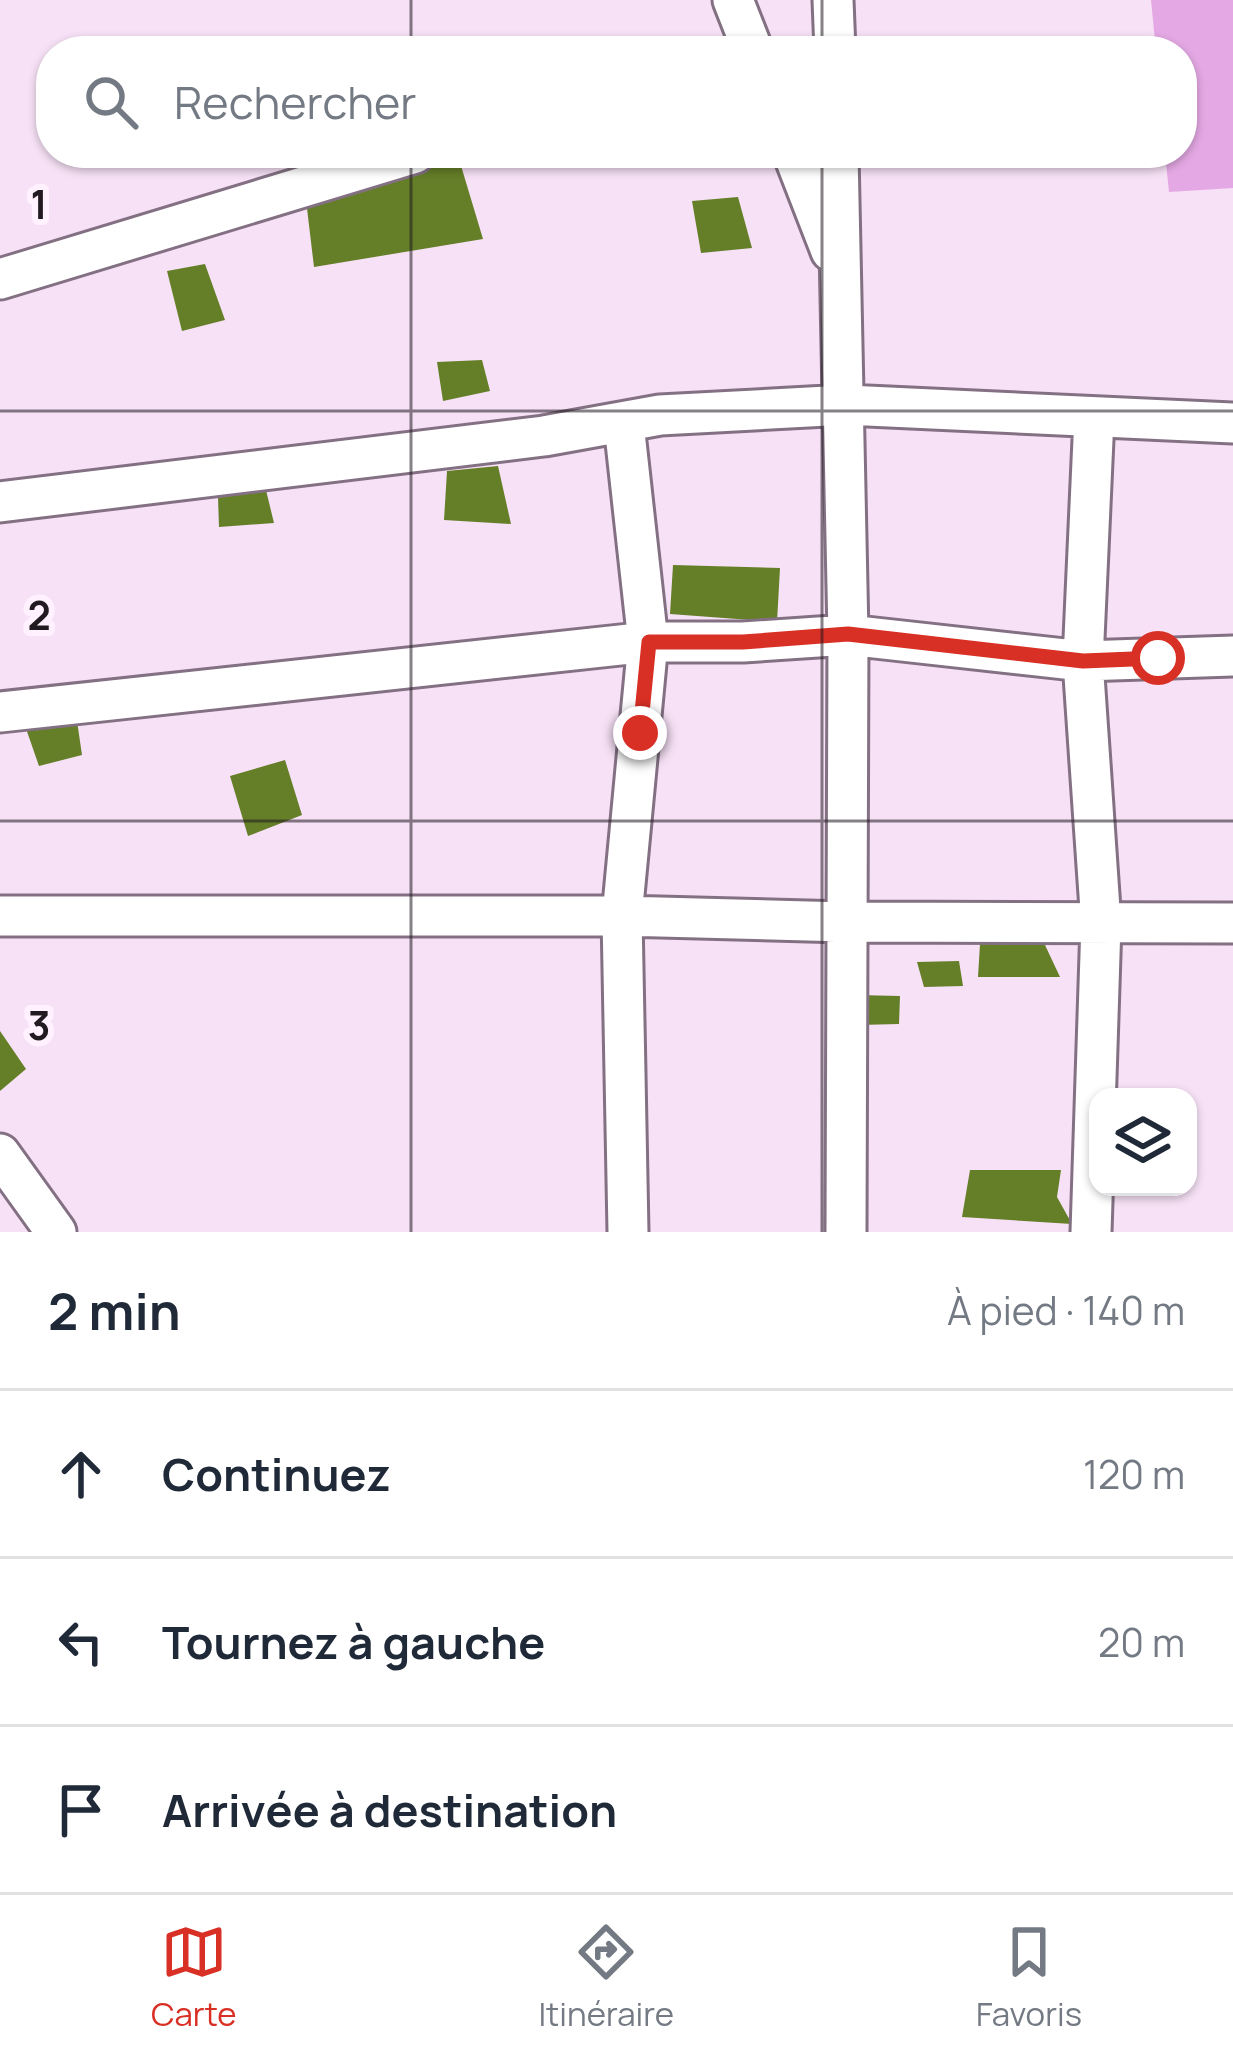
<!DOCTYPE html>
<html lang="fr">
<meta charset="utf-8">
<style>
:root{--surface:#fff;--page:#f2f2f3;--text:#1f2937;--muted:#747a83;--line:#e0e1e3;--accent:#d93025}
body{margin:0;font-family:Manrope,sans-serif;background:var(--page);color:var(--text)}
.controls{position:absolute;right:36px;bottom:36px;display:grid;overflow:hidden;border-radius:24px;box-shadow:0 3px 9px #0004}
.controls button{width:108px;height:108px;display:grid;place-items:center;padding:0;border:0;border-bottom:3px solid var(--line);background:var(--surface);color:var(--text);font:60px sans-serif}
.stop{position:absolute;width:36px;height:36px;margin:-27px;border:9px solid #d93025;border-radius:50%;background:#fff}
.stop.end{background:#d93025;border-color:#fff;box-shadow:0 3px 12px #0008}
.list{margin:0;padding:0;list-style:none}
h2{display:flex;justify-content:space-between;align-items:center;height:156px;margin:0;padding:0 48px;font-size:51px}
h2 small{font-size:39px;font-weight:400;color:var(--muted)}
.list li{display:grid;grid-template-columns:78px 1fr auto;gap:36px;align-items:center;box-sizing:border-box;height:168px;padding:0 48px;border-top:3px solid var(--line)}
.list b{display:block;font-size:45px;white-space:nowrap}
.list em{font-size:39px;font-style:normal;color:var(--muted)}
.icon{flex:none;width:66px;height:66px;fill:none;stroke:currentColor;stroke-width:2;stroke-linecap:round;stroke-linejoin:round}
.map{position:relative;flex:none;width:1233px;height:1232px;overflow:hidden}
.search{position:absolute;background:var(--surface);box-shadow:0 3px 9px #0004;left:36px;right:36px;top:36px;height:132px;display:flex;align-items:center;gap:30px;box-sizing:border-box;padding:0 42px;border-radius:48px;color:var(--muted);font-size:45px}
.sheet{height:660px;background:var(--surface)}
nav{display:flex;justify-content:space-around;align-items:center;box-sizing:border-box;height:168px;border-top:3px solid var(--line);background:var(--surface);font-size:33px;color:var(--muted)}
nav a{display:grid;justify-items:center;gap:6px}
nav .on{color:var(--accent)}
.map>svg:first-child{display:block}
</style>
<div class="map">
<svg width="1233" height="1232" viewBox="0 0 1233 1232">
<rect width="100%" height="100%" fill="#f7e1f6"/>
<path fill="#e4a8e4" d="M1151,0h82v188l-64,4 -4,-39h17v-102h-26z"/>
<path fill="#647f27" d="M459,159l24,80 -169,28 -8,-67z
M738,197l14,51 -51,5 -9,-52z
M205,264l20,56 -43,11 -15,-60z
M482,360l8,31 -47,10 -6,-39z
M498,466l13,58 -67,-4 3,-49z
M265,486l9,37 -55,4 -1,-30z
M673,565l107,3 -3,54 -107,-8z
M76,714l6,41 -43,11 -16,-46z
M285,760l17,55 -54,21 -18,-60z
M980,944l65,1 15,32h-82z
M959,961l4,25 -39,1 -7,-25z
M856,995l44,1 -1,28 -41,1z
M0,1031l26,38 -26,22z
M970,1170h91l-4,27 15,27 -110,-7z"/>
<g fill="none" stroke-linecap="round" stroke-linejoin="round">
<g stroke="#837183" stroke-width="45">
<path id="minor" d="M733,0l20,51
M833,0l2,51
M793,153l38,98
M838,153l10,482 -2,597
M0,279l415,-126
M624,424l24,218 -26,274 6,316
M0,502l544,-66 116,-21 186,-10 387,18
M0,712l648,-70h95l105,-7 235,26 150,-5
M0,916h622l223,6 388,1
M0,1154l56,78
M1091,1232l10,-308 -18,-263 11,-244"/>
</g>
<use href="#minor" stroke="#fff" stroke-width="39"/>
</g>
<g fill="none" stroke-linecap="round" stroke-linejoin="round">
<path stroke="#d93025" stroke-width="15" d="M640,733l9,-91h94l105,-8 235,27 75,-3"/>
</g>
<path fill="none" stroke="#211a21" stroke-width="3" stroke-opacity="0.55" d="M411,0v51M822,0v51M411,153v1079M822,153v1079M0,411h1233M0,821h1233"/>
<g font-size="39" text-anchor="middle" font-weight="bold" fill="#211a21" stroke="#fff2fe" stroke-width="12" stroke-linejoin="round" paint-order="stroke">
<text x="39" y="219">1</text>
<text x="39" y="630">2</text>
<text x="39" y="1040">3</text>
</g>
</svg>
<div class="controls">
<button><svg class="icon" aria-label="layers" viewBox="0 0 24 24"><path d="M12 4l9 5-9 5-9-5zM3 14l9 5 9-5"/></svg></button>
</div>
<div class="stop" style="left:1158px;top:658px"></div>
<div class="stop end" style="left:640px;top:733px"></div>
<div class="search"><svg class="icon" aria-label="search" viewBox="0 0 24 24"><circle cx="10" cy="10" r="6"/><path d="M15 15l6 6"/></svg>Rechercher</div>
</div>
<section class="sheet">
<h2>2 min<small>À pied · 140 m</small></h2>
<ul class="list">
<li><svg class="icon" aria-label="ahead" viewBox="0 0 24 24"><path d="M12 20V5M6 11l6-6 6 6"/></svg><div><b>Continuez</b></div><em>120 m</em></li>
<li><svg class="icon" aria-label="left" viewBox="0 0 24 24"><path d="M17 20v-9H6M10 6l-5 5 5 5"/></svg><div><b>Tournez à gauche</b></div><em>20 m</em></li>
<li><svg class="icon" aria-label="arrive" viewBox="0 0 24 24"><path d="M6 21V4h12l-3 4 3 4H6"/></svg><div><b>Arrivée à destination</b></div></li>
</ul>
</section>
<nav>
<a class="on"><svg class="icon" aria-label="map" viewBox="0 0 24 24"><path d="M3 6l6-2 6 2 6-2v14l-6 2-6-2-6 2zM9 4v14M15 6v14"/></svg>Carte</a>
<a><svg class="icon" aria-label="directions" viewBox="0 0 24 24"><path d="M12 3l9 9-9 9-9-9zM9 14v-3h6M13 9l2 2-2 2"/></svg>Itinéraire</a>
<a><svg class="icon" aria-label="saved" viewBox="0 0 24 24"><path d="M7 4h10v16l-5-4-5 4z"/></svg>Favoris</a>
</nav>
